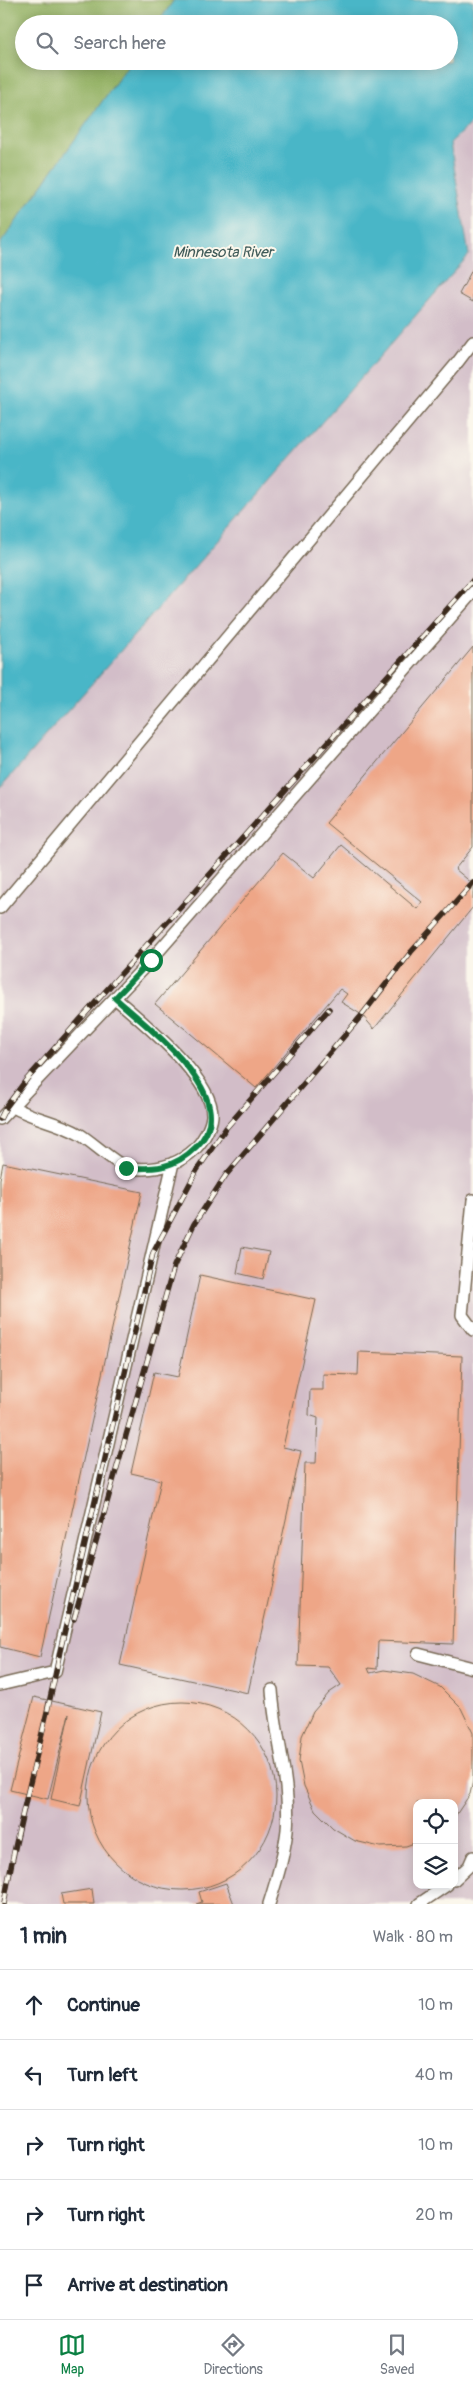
<!DOCTYPE html>
<meta charset="utf-8">
<style>
:root{--surface:#fff;--page:#f6f6f7;--text:#1f2937;--muted:#747a83;--line:#e0e1e3;--accent:#0b8043}
body{margin:0;font-family:Pangolin,sans-serif;background:var(--page);color:var(--text)}
.controls{position:absolute;right:15px;bottom:15px;display:grid;overflow:hidden;border-radius:10px;box-shadow:0 2px 12px #0003}
.controls button{width:45px;height:45px;display:grid;place-items:center;padding:0;border:0;border-bottom:1px solid var(--line);background:var(--surface);color:var(--text);font:25px sans-serif}
.stop{position:absolute;width:15px;height:15px;margin:-11px;border:4px solid #0b8043;border-radius:50%;background:#fff}
.stop.end{background:#0b8043;border-color:#fff;box-shadow:0 1px 5px #0008}
.list{margin:0;padding:0;list-style:none}
h2{display:flex;justify-content:space-between;align-items:center;height:65px;margin:0;padding:0 20px;font-size:21px}
h2 small{font-size:16px;font-weight:400;color:var(--muted)}
.list li{display:grid;grid-template-columns:32px 1fr auto;gap:15px;align-items:center;box-sizing:border-box;height:70px;padding:0 20px;border-top:1px solid var(--line)}
.list b{display:block;font-size:19px;white-space:nowrap}
.list em{font-size:16px;font-style:normal;color:var(--muted)}
.icon{flex:none;width:28px;height:28px;fill:none;stroke:currentColor;stroke-width:2;stroke-linecap:round;stroke-linejoin:round}
.map{position:relative;flex:none;width:473px;height:1904px;overflow:hidden}
.search{position:absolute;background:var(--surface);box-shadow:0 2px 12px #0003;left:15px;right:15px;top:15px;height:55px;display:flex;align-items:center;gap:12px;box-sizing:border-box;padding:0 18px;border-radius:28px;color:var(--muted);font-size:19px}
.sheet{height:415px;background:var(--surface)}
nav{display:flex;justify-content:space-around;align-items:center;box-sizing:border-box;height:70px;border-top:1px solid var(--line);background:var(--surface);font-size:14px;color:var(--muted)}
nav a{display:grid;justify-items:center;gap:2px}
nav .on{color:var(--accent)}
.map>svg:first-child{display:block}
</style>
<div class="map">
<svg width="473" height="1904" viewBox="0 0 473 1904">
<rect width="100%" height="100%" fill="#fbf7ec"/>
<filter id="ink" filterUnits="userSpaceOnUse"><feTurbulence type="fractalNoise" baseFrequency=".02" numOctaves="2"/><feDisplacementMap in="SourceGraphic" scale="10" xChannelSelector="R" yChannelSelector="G"/><feConvolveMatrix kernelMatrix="1 2 1 2 8 2 1 2 1" color-interpolation-filters="sRGB"/></filter>
<filter id="wash" filterUnits="userSpaceOnUse"><feTurbulence type="fractalNoise" baseFrequency=".0096" numOctaves="4" result="noise"/><feDisplacementMap in="SourceGraphic" scale="20" xChannelSelector="R" yChannelSelector="G"/><feGaussianBlur stdDeviation="1.12" result="paint"/><feColorMatrix in="noise" values="0 0 0 0 0 0 0 0 0 0 0 0 0 0 0 0 0 1.4 0 .05"/><feComposite in="paint" operator="in"/></filter>
<g filter="url(#wash)">
<rect width="100%" height="100%" fill="#eadfba"/>
<path fill="#d2bdc8" fill-rule="evenodd" d="M473,121v1783h-473v-1116l468,-533 -18,-113zM417,1803h37v82h-37z"/>
<path fill="#92b062" stroke="#666d40" d="M0,0h174l-17,24h-133v37h107l-131,183z"/>
<path fill="#4ab6c7" stroke="#427072" d="M174,0h299v121l-23,22 19,112 -469,533v-544l131,-183h318v-37h-292z"/>
<g id="blocks">
<path fill="#eea687" d="M473,268v34l-14,-8z
M473,647v200l-18,22 18,15v23l-99,122 -12,-14 -21,-13 6,-8 -7,-5 -84,99 -101,-84 128,-151 31,25 27,-33 76,64 5,-7 -96,-79z
M3,1163l139,29 -102,465 -40,-10v-468z
M242,1247l27,5 -6,27 -26,-6z
M200,1275l116,25 -33,147 18,4 -53,242 -128,-28 41,-185 -30,-7 23,-101 24,5z
M359,1352l103,4 -9,288 -75,-3 -1,28 -9,-1 2,5 14,-3 29,4 27,13 21,21 12,25v48l-3,13 -16,24v-15h-37v39l-11,4 -26,1 -25,-6 -22,-13 -18,-18 -11,-24 -5,-25 3,-25 11,-24 16,-19 12,-8 -13,-18 -30,-1 7,-203h11l2,-45 -9,-3 1,-25h13v-16l35,1z
M34,1697l67,15 -21,94 -29,-7 18,-85 -21,85 -38,-9z
M88 1796a94 94 0 1 1 188 0a94 94 0 1 1-188 0Z
M226,1883l8,21h-38l6,-2 -3,-10z
M92,1889l2,15h-31l-2,-10z"/>
</g>
</g>
<g filter="url(#ink)">
<use href="#blocks" fill-opacity="0" stroke="#786955" stroke-width="1"/>
<g fill="none" stroke-linecap="round" stroke-linejoin="round">
<g stroke="#786955" stroke-width="14">
<path id="service" d="M0,908l457,-545 16,-21
M13,1107c21,12 45,15 66,27 11,6 40,33 50,34 24,3 48,-2 66,-19 8,-8 16,-22 17,-33 2,-37 -71,-95 -97,-118
M0,1119l151,-159 322,-368
M473,1200l-11,115 11,15
M418,1654l55,14
M0,1685l55,-13 118,-509
M454,1880l15,-14 4,-9
M269,1904c8,-25 15,-48 18,-74 4,-47 -12,-94 -15,-140
M419,1904l28,-19"/>
</g>
<use href="#service" stroke="#fff" stroke-width="11"/>
<g stroke="#3b2a1e" stroke-width="5.5">
<path id="rail" d="M0,1119l6,-12 21,-28 446,-499
M74,1619l100,-353 20,-42 32,-49 136,-160 49,-63 62,-69
M4,1904c14,-85 40,-168 56,-253l93,-398 44,-83 29,-42 103,-119"/>
</g>
<use href="#rail" stroke="#fbf7ec" stroke-width="4" stroke-dasharray="11" stroke-linecap="butt"/>
</g>
</g>
<g fill="none" stroke-linecap="round" stroke-linejoin="round" filter="url(#ink)">
<path stroke="#0b8043" stroke-width="6" d="M126,1168c29,1 48,1 70,-21 50,-48 -48,-119 -81,-149l36,-38"/>
</g>
<g text-anchor="middle" stroke-width="4" stroke-linejoin="round" paint-order="stroke">
<g font-size="15" font-style="italic" fill="#405b59" stroke="#fbf7ec">
<text x="223" y="257">Minnesota River</text>
</g>
</g>
</svg>
<div class="controls">
<button><svg class="icon" aria-label="locate" viewBox="0 0 24 24"><circle cx="12" cy="12" r="6"/><path d="M12 2v4M12 18v4M2 12h4M18 12h4"/></svg></button>
<button><svg class="icon" aria-label="layers" viewBox="0 0 24 24"><path d="M12 4l9 5-9 5-9-5zM3 14l9 5 9-5"/></svg></button>
</div>
<div class="stop" style="left:151px;top:960px"></div>
<div class="stop end" style="left:126px;top:1168px"></div>
<div class="search"><svg class="icon" aria-label="search" viewBox="0 0 24 24"><circle cx="10" cy="10" r="6"/><path d="M15 15l6 6"/></svg>Search here</div>
</div>
<section class="sheet">
<h2>1 min<small>Walk · 80 m</small></h2>
<ul class="list">
<li><svg class="icon" aria-label="ahead" viewBox="0 0 24 24"><path d="M12 20V5M6 11l6-6 6 6"/></svg><div><b>Continue</b></div><em>10 m</em></li>
<li><svg class="icon" aria-label="left" viewBox="0 0 24 24"><path d="M17 20v-9H6M10 6l-5 5 5 5"/></svg><div><b>Turn left</b></div><em>40 m</em></li>
<li><svg class="icon" aria-label="right" viewBox="0 0 24 24"><path d="M7 20v-9h11M14 6l5 5-5 5"/></svg><div><b>Turn right</b></div><em>10 m</em></li>
<li><svg class="icon" aria-label="right" viewBox="0 0 24 24"><path d="M7 20v-9h11M14 6l5 5-5 5"/></svg><div><b>Turn right</b></div><em>20 m</em></li>
<li><svg class="icon" aria-label="arrive" viewBox="0 0 24 24"><path d="M6 21V4h12l-3 4 3 4H6"/></svg><div><b>Arrive at destination</b></div></li>
</ul>
</section>
<nav>
<a class="on"><svg class="icon" aria-label="map" viewBox="0 0 24 24"><path d="M3 6l6-2 6 2 6-2v14l-6 2-6-2-6 2zM9 4v14M15 6v14"/></svg>Map</a>
<a><svg class="icon" aria-label="directions" viewBox="0 0 24 24"><path d="M12 3l9 9-9 9-9-9zM9 14v-3h6M13 9l2 2-2 2"/></svg>Directions</a>
<a><svg class="icon" aria-label="saved" viewBox="0 0 24 24"><path d="M7 4h10v16l-5-4-5 4z"/></svg>Saved</a>
</nav>
